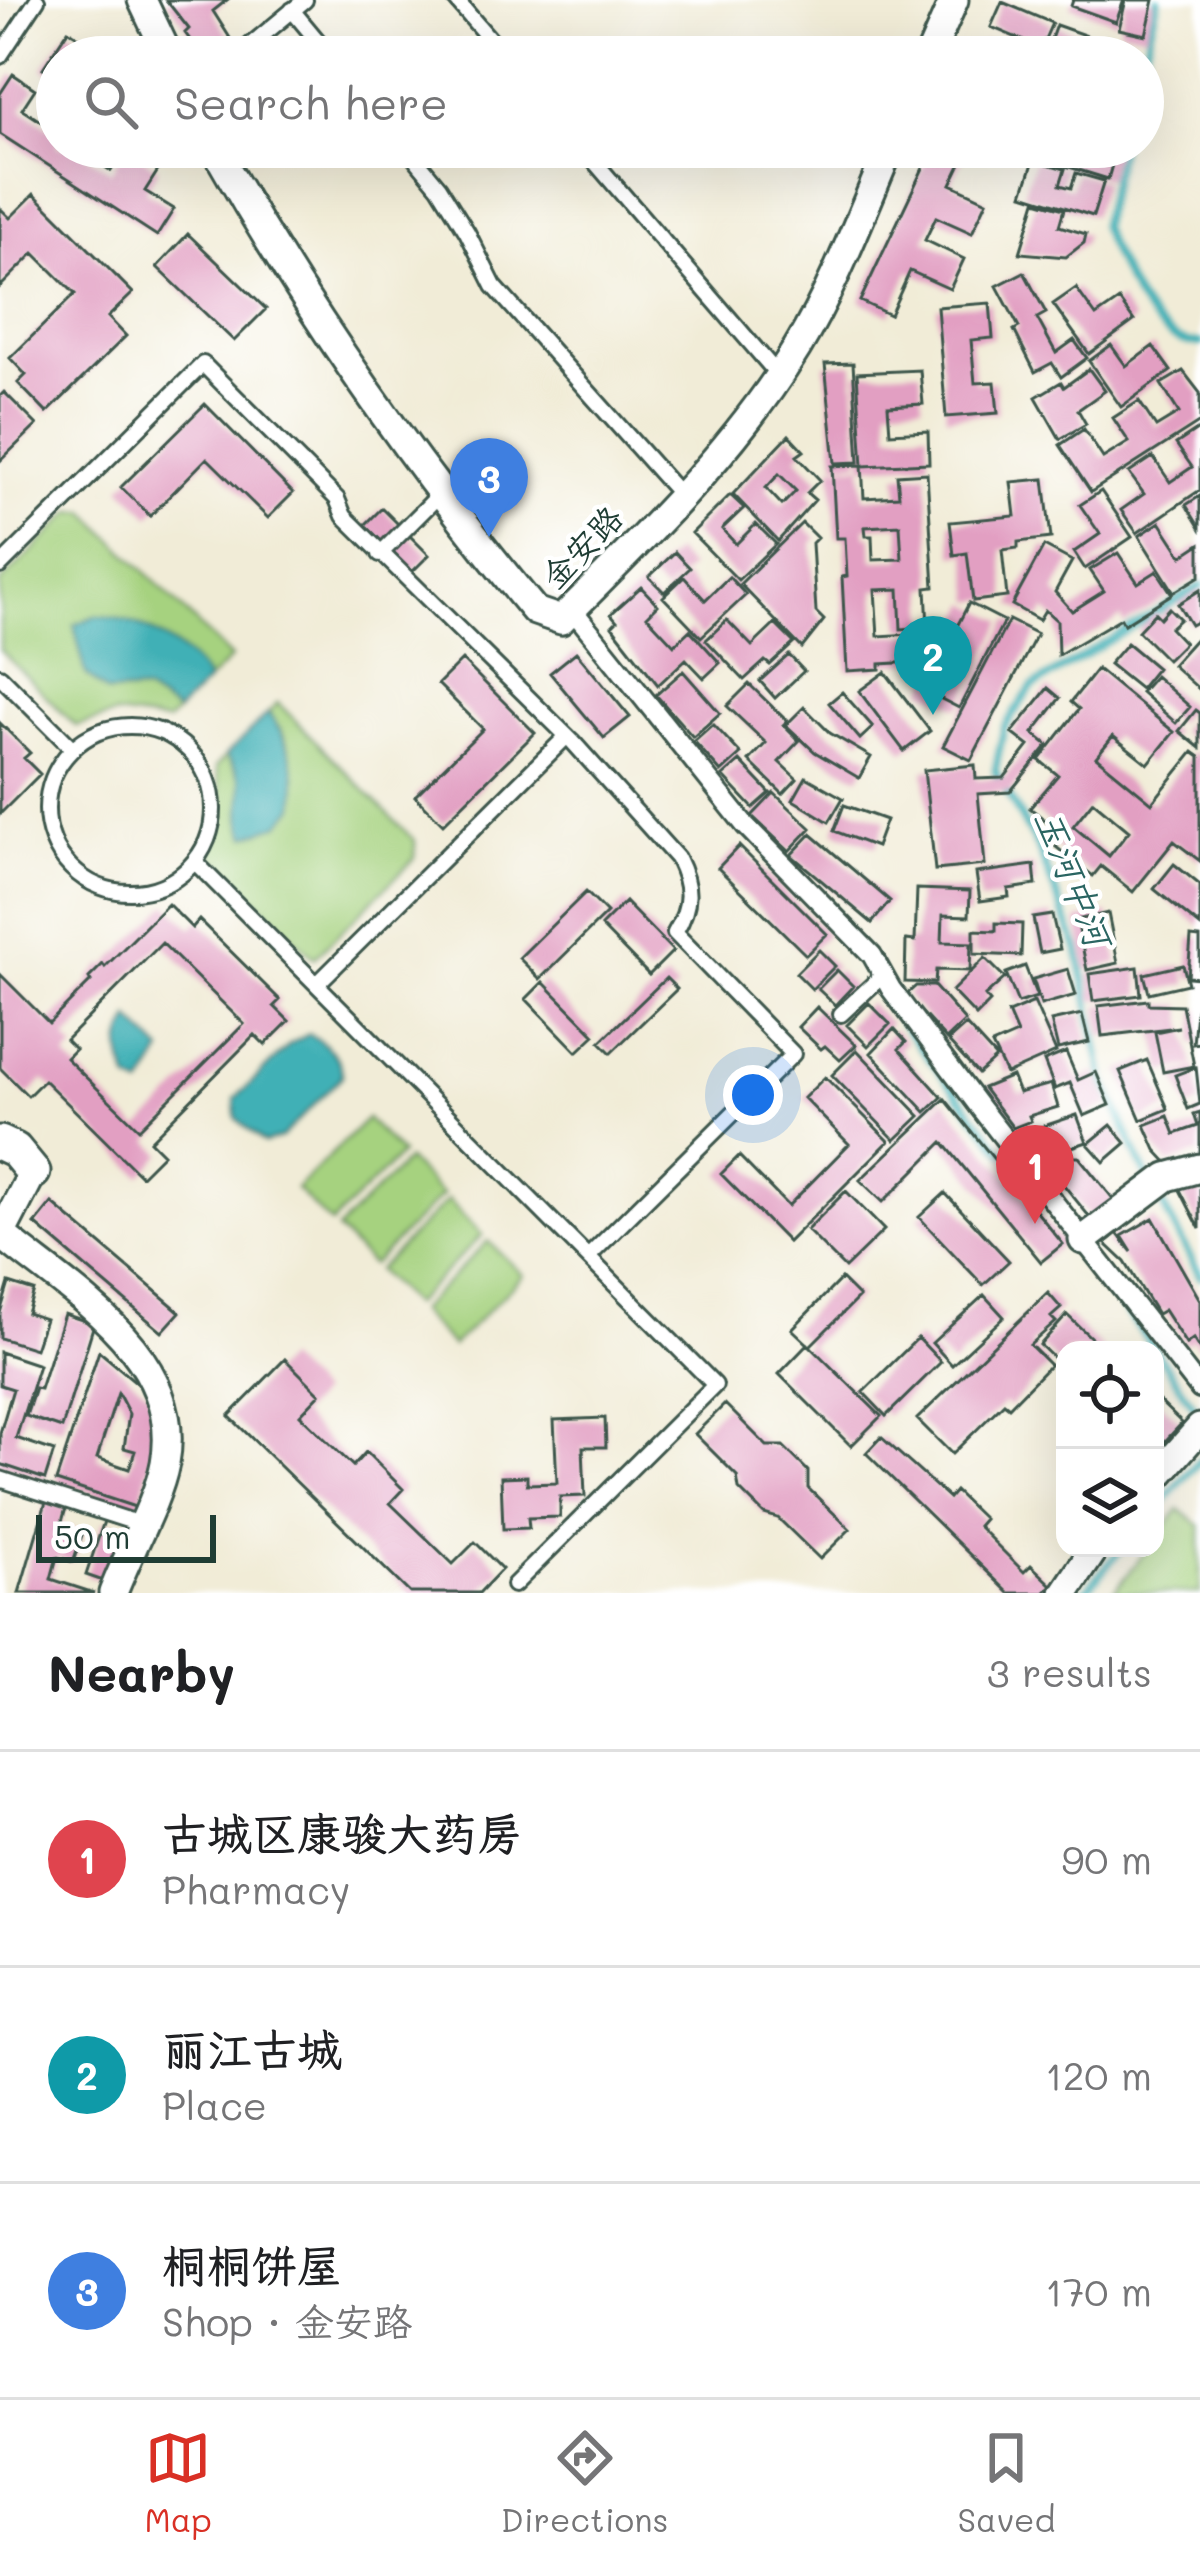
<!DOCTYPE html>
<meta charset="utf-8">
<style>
:root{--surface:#fff;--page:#f2f2f2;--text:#202124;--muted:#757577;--line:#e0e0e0;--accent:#d93025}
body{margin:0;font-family:Mali,"LXGW WenKai TC",sans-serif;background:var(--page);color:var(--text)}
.controls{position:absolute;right:36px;bottom:36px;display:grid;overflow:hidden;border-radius:24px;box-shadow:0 12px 48px #0002}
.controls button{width:108px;height:108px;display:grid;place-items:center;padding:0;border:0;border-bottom:3px solid var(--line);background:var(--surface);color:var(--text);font:60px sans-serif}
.scale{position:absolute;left:36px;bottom:30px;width:180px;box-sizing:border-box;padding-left:12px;border:6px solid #1f3d34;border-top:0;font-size:33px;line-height:42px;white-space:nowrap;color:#1f3d34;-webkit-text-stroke:9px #fff;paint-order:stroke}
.you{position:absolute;left:753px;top:1095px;width:42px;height:42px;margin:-30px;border:9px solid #fff;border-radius:50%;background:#1a73e8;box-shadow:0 0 0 18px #1a73e833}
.badge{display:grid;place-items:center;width:78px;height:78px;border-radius:50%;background:var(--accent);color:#fff;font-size:39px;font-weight:700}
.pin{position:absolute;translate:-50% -99px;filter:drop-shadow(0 3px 6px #0008)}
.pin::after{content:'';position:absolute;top:63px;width:42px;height:36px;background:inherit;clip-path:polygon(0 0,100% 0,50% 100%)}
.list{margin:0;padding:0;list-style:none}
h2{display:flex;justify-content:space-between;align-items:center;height:156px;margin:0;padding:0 48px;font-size:51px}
h2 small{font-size:39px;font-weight:400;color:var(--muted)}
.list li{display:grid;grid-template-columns:78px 1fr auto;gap:36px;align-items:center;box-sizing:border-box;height:216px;padding:0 48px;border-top:3px solid var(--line)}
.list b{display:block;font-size:45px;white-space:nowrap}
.list p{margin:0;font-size:39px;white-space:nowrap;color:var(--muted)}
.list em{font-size:39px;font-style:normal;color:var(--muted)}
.icon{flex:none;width:66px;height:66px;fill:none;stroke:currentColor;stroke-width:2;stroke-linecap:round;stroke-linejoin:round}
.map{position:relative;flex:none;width:1200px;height:1593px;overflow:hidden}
.search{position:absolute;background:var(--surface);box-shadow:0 12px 48px #0002;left:36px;right:36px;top:36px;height:132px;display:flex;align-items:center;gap:30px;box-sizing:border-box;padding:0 42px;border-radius:66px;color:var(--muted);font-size:45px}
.sheet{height:804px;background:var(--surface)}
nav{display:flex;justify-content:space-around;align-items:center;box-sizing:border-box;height:168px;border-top:3px solid var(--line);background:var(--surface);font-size:33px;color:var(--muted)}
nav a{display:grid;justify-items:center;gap:6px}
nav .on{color:var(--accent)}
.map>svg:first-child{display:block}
</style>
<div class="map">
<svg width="1200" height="1593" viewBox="0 0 1200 1593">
<rect width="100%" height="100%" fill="#fff"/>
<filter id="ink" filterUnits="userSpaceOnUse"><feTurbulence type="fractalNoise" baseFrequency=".00833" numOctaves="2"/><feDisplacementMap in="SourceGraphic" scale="24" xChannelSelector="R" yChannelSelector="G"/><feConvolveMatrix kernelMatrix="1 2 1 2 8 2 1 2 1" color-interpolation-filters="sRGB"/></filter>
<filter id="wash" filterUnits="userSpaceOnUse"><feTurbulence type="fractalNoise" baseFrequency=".004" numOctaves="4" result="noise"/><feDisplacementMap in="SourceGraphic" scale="48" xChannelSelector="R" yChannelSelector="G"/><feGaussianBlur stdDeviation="2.7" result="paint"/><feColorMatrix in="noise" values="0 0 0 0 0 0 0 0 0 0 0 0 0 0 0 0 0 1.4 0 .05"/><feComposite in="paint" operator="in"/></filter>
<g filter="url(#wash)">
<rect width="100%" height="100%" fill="#f1ecd7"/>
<path fill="#a6d27f" stroke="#62885a" stroke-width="3" d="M72,512h14l145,146 -23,23 -20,-24 -81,36 37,-2 33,21 -10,10 -51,-7 -40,11 -76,-76v-67z
M278,703l137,138v17l-101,100 -104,-104 14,-38 -8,-49 10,-12 17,28 -2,37 19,12c12,-9 15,-17 20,-31 16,-42 15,-53 -12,-88z
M367,1119l34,35 -70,70 -35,-35z
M407,1160l35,35 -70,70 -35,-35z
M448,1200l34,35 -70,70 -35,-35z
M488,1241l35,34 -71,71 -34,-35z
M1179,1509l21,17v67h-87l35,-45h7v-9z"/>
<path fill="#3fb0b6" stroke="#2f7675" stroke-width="3" d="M95,616c39,-1 93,31 113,65l-31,31 -33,-21 -37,2 -21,-19 -12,-49z
M268,713c22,28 31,58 27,94l-15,17 -33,12c-16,-30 9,-45 -21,-81z
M131,1019l32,33 -21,35 -12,-6c-11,-25 -13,-38 1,-62z
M309,1034c15,8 34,24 33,42l-61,62 -17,5 -28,-25 -1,-19 55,-55z"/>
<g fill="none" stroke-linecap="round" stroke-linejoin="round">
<path stroke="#3fb0b6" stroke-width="8" d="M1143,59l15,-59
M1120,147l-19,79c16,38 51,122 99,117
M1200,586l-168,101 -28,41 -9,43 43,77 40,101 26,130 36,83 60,114
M850,943l55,85 99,125
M1102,1279l53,71
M1155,1350l45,65
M1155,1511l45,-51
M1084,1593l38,-45"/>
</g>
<g id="blocks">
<path fill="#e29fc2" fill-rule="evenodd" d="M166,0h61l-14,11 24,38 -11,8h-33l6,-5 -14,-19 4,-4z
M1073,0h51l-8,22 -45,-16z
M1126,0h28l-8,35 -27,-6z
M1002,2l50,21 -11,25 -50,-21z
M1056,25l88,31 -1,1h-76l-20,-7z
M68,30l42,27h-53v20l-14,-9z
M983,41l19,8 -3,8h-24z
M13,74l22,15 -13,20 35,23v15h17l37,24 15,-24 33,22 -14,22 29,18 -17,27 -157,-102v-40z
M933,147h36l-18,37 36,17 -15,32 -36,-16 -11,23 39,19 -14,30 -40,-18 -20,44 -30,-14z
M1026,147h91l-9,32 -84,-26z
M1034,160l31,9 -5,16 11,3 5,-15 28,8 -11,35 -70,-22z
M34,194l99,99 -25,24 18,19 -79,77 -29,-30 8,-8 -16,-17 65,-64 -41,-41 -34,34v-79l10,10z
M1036,201l28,8 -5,17 27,8 -2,9 -18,14 -46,-4z
M188,234l78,75 -32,32 -77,-74z
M1024,272l22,41 -9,5 19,35 18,-13 13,18 -26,19 -9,-14 -17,9 -21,-42 5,-3 -22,-41z
M1076,288l20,28 23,-16 15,21 -45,33 -36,-50z
M990,303l3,35 -22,2 4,43 20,-1 3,31 -52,4 -9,-110z
M1111,345l15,21 27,-20 18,25 -50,36 -32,-46z
M853,363l6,99 -24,1 -10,-99z
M1089,369l16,22 -27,19 8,14 -26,15 -24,-42 25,-15 3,5z
M920,370l3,34 -35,2 2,27 38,-2 1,32 -66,3 -6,-93z
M1183,371l17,22v29l-109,70 -31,-47 24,-16 19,29 26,-16 -16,-24 26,-17 17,26 23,-14 -18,-29z
M4,392l33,33 -37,36v-65z
M205,404l88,89 -25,25 -61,-60 -57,58 -29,-29z
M1200,428v62l-63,43 -16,-23 23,-16 -15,-21 24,-16 17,25 22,-15 -16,-23z
M789,435l15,16 -7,5 23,24 -13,13 8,7 -37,41 -45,-47zM779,474l17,17 -14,14 -16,-17z
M862,465l2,33 35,-2 -2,-21 30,-2 7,114 -8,1 2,39 -27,2 -2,-40 -24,1 3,46 52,-3 2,28 -52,3v5l-33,2 -5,-94 5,-1 -2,-38h-9l-4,-72zM900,525l2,34 -29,1 -1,-24h-6l-1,-9z
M1044,479l7,59 -33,4v6l-16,2 5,47 -34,4 -6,-48 -13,2 -4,-33 65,-6 -4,-34z
M1101,491l31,46 -47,32 -11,-17 26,-18 -20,-29z
M730,495l14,13 -22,21 14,15 20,-20 20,20 -38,36 -46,-47z
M1200,496v32l-14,-23z
M382,508l47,47 -17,17 -47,-47z
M1160,522l22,34 18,-12v32l-26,16 -35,-56z
M802,523l15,15 -5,5 4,69 8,8 -22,28 -62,-64z
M1044,546l28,15 -17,31 17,19 32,-20 -14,-21 28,-17 20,30 19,-12 15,23 -48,30 -3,-6 -63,37 -1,-34 -12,-11 -6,10 -27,-15z
M675,552l15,16 -26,24 -15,-15z
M684,577l21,23 24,-23 17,18 -45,42 -38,-40z
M641,587l17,18 -11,11 27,29 16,-15 30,33 -16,15 -18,-19 -28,26 -46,-59 5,-5 -6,-7z
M1200,590v30l-9,5 -13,-21z
M969,603l35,18 -45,87 -35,-18z
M1169,608l11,11 -10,9 14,15 -17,17 -29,-29 17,-18 5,5z
M727,620l25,26 23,-22 19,19 -24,22 -5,-4 -21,19 -38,-40z
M1009,620l28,14 -66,126 -28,-14z
M1198,636l2,2v52l-28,-25z
M1127,643l30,25 -17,21 -31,-25z
M576,652l54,65 -26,21 -54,-65z
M789,655l15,16 -29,27 -15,-17z
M462,660l73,73 -92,91 -28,-28 68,-67 -45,-45z
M1097,669l77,63 -26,32 -35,-28 -17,21 56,46 41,-51 7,5v104l-26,-20 -41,51 -32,-26 -8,10 -37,-29 9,-11 -35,-28 28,-33 -19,-15 40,-51 -8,-7zM1093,801l36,30 -20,25 -36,-30z
M683,671l37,42 -27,24 -37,-42z
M885,672l45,59 -26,20 -45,-60z
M1155,676l35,31 -14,16 -35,-31z
M749,684l38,37 -4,4 16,16 -20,21 18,17 -14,15 -34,-33 17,-18 -39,-37z
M1048,688l12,10 -27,35 15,12 -38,47 -32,2 7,71 -50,5 -11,-100 51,-5 1,14 28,-1 25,-32 -17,-13z
M842,692l31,35 -13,12 -31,-36z
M804,707l26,26 41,24 -12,21 -44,-26 -29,-27z
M1196,710l4,3v35l-21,-17z
M0,723l30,30 -6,5 16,16 -40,40z
M713,724l28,30 -20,18 -27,-31z
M740,761l30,32 -17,15 -30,-32z
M806,777l37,21 -14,24 -36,-22z
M774,793l37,35 -22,23 -37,-35z
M844,805l42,15 -10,27 -42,-16z
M811,834l79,67 -18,22 -81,-68z
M739,846l88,88 -21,21 -88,-87z
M1174,864l26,21v41l-46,-37z
M1034,865l2,20 -28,4 1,8 -29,4 -4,-28z
M917,889l53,2 -1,25 -26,-1 -1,27 29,1 -1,28 -34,-1 -1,13 -30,-1 1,-42 9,1z
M586,892l21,21 -67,66 -21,-21z
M625,902l48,49 -24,24 -48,-49z
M168,904l24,24 7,-8 81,80 -6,6 15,15 -24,24 -10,-10 -105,106 13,13 -22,22 -97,-96 -16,16 -28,-28v-94l49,49 42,-42 -2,-3 14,-14 2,3zM162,943l82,81 -105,105 -73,-71 9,-9 -9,-9z
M1108,913l10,50 -31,7 -10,-50z
M1052,915l8,34 -20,4 -7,-35z
M996,923l26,1 -1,32 -47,-2v-24l22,1z
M1191,937l9,1v40l-12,-1z
M819,950l16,16 -23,23 -16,-16z
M985,958l20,20 -20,18 5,6 -14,14 -24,-25z
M1183,965l5,19 -39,9 -5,-19z
M1025,966l12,31 -19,6 -12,-30z
M1138,967l3,28 -48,6 -4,-27z
M1068,969l8,26 -35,10 -8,-26z
M837,970l16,16 -18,19 -17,-16z
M666,978l11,11 -66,64 -11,-11z
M543,982l52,53 -18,17 -51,-53z
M916,986h18l31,35 -19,18 -40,-44z
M1148,1000v4l34,1 12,61 -31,6 -8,-40 24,-5 -77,9 -4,-30z
M1034,1002l22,50 -50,22 -14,-29 25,-11 -9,-21z
M869,1003l21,21 -22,22 -21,-21z
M817,1007l39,38 -16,15 -15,-14 -4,3 -23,-22z
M1196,1010h4v33l-7,1z
M1082,1014l7,28 -31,7 -7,-28z
M966,1025l30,33 -18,16 -30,-33z
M894,1029l12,13 -7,7 43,48 -16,15 -55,-59z
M857,1050l63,66 -25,24 -63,-65z
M1066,1052l12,28 18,-8 14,33 -26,11 -14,-33 -15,6 -11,-28z
M1147,1060l21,49 -27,11 -21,-49z
M1196,1067l4,37 -12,5 -13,-34z
M1012,1076l7,17 32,-9 7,23 -29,9 2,5 -18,7 -30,-40z
M825,1077l64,64 -101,101 -67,-68 18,-18 49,50 61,-62 -45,-46z
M945,1099l118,145 -22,18 -98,-120 -60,60 -23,-22z
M1200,1112v41l-31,11 -13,-14 -11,-25 23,-9 7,18 23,-8 -4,-12z
M1077,1115l10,27 -42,14 -10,-27z
M1111,1125l15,18 -22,19 -16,-18z
M1063,1157h16l36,44 -23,19 -42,-52z
M1200,1175v54l-22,-43z
M846,1191l38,39 -39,38 -38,-38z
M945,1193l64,68 -26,24 -64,-68z
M52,1203l128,109 -18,20 -127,-108z
M1153,1218l47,82v50l-7,-11 -7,5 -22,-34 -7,4 -32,-52 -20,-19 12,-10 15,19 -10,-16z
M841,1279l18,18 -49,49 -18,-17z
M9,1283l25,8 -7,22 18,6 -10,30 -35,-11v-25z
M1048,1293l13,15 -10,9 5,5 -26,23 20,20 -41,42 -5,-4 -52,51 -35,-35z
M984,1295l20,22 -52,48 -20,-22z
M64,1314l30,10 -32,104 -36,-12 9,-28 5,1z
M1067,1315l37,35h-39v19l-25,-24z
M918,1338l23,24 -55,54 -23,-24z
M808,1344l73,72 -30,30 -72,-72z
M99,1351l50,42 6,30 -1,27 -16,58 -82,-27zM118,1393l11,21 -5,34 11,3 -6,18 -32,-11z
M0,1352l39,13 -23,73 38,13 -9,28 -45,-15v-31l13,-44 -13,-4z
M285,1359l35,35 -20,21 53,51 13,-14 37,37 -13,14 63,61 22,-22 27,27 -23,24h-69l-181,-177z
M1155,1397l27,26 -27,29z
M725,1404l42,42h16l25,25v17l42,41 -30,30 -42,-41 -14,-4 -25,-25 -2,-13 -42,-42z
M605,1418l1,29h-23l2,49 -25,1v20l-32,1 1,10 -26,1 -2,-52 26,-1v8l30,-1 -3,-63z
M881,1437l68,61 6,-7 29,28 -6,7 46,46 7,-7 21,20 -8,8h-35l-143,-140z
M46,1502l20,6 -5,17 22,7 -10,30 -16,-5 -6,22 43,14h-75z
M104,1521l23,7 -18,55 -23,-8z"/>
</g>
</g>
<g filter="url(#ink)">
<use href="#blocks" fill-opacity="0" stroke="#3e574c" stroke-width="3"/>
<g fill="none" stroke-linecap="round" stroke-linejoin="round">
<g stroke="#3e574c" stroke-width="20">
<path id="service" d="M456,0l49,57
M292,10l39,47
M0,56l37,-56
M236,57l69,-57
M406,147l33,40 28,45 27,54 188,211
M582,147l197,229
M380,554l61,-61
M0,566l203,-202 134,135 7,17 228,225 105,117c14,28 15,47 -2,75l118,121 -205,203
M0,676l72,72
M47 809a83 83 0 1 1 166 0a83 83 0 1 1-166 0Z
M195,862l520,523 -201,200
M317,984l250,-248
M841,1014l42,-39
M0,1479l140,45"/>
</g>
<g stroke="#3e574c" stroke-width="24">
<path id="pedestrian" d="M572,609l173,216 127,130 19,34 90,120 219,280"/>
</g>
<g stroke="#3e574c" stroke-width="33">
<path id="minor" d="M142,0l27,57
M929,57l25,-57
M214,147c93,165 200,318 321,464l26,9c85,-85 173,-169 236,-272 38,-63 64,-133 93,-201
M1,1234c70,58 184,122 164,229 -7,38 -38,92 -52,130
M0,1236l33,-64
M1083,1240l84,-63 33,-9
M1155,1479l45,-51
M1065,1593l30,-45"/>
</g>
<g stroke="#3e574c" stroke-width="39">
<path id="tertiary" d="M0,1143l15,7 18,22"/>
</g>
<use href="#service" stroke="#fff" stroke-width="14"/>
<use href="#pedestrian" stroke="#fff" stroke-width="18"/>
<use href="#minor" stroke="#fff" stroke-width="27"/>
<use href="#tertiary" stroke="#fff" stroke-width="33"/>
</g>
</g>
<g text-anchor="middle" stroke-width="9" stroke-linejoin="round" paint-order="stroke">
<g font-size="33" fill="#1f3d34" stroke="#fff">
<text transform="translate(582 547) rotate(-46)" y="12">金安路</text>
</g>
<g font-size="36" font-style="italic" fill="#2a6562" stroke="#fff">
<text transform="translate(1073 878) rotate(68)" y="13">玉河中河</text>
</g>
</g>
</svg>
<div class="controls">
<button><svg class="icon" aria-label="locate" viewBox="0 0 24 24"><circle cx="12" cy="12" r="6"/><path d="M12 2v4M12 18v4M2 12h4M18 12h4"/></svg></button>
<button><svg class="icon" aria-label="layers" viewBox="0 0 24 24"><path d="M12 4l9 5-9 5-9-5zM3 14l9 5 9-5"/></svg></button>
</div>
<div class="scale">50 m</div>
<div class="you"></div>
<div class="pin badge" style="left:1035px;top:1224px;background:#e0444e">1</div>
<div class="pin badge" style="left:933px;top:715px;background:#0f9aa8">2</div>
<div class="pin badge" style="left:489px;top:537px;background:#3f7fe0">3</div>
<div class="search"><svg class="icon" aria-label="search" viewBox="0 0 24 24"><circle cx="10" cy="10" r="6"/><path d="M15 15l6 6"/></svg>Search here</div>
</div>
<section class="sheet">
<h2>Nearby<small>3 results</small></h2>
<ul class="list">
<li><span class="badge" style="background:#e0444e">1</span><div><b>古城区康骏大药房</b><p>Pharmacy</p></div><em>90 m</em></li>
<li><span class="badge" style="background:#0f9aa8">2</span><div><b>丽江古城</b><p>Place</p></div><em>120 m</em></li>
<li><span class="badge" style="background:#3f7fe0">3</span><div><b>桐桐饼屋</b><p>Shop · 金安路</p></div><em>170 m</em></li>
</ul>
</section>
<nav>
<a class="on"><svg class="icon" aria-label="map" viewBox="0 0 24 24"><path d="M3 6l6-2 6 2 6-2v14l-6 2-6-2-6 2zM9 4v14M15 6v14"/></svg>Map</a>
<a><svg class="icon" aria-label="directions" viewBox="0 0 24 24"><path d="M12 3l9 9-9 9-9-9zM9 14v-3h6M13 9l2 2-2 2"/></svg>Directions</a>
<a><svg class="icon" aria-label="saved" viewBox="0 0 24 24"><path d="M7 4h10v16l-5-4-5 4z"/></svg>Saved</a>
</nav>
